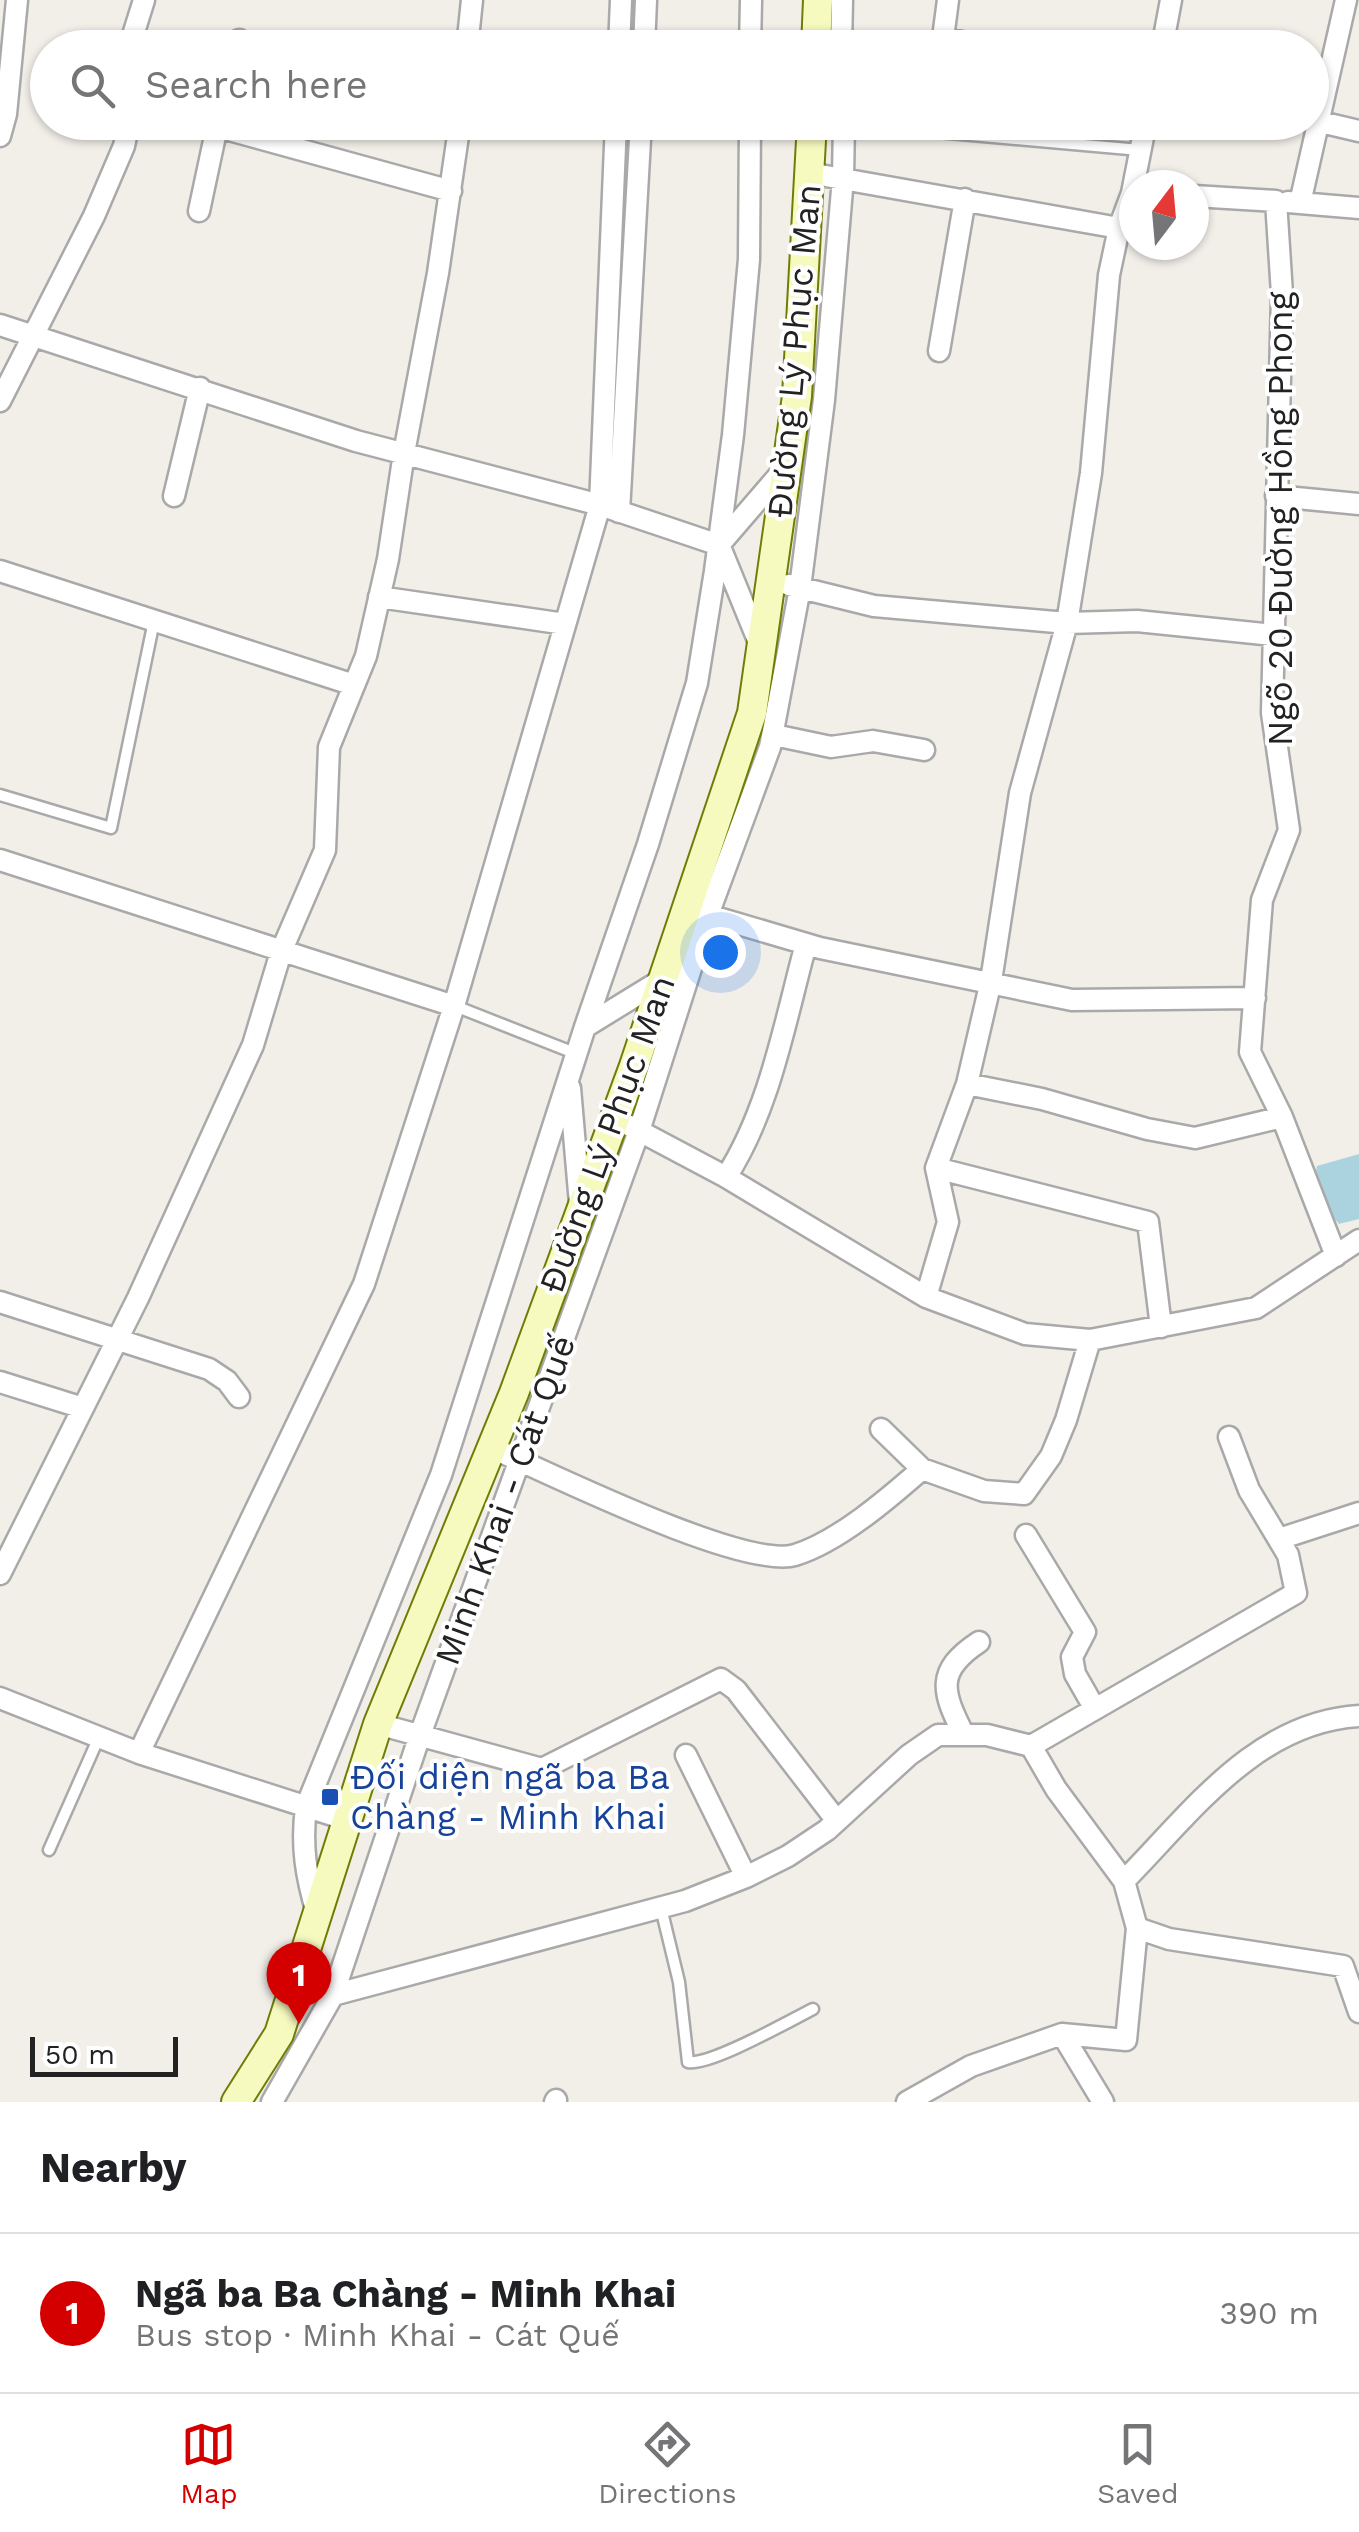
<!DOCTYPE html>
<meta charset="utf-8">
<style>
:root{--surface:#fff;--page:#f6f6f6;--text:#202124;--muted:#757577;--line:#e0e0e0;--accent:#d40000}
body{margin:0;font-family:"Work Sans",sans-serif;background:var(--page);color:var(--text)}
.compass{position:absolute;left:1119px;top:170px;width:90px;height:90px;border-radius:50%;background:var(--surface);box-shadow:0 2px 8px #0004;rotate:16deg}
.scale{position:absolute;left:30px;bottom:25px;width:148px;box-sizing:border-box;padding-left:10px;border:5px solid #222;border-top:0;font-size:28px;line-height:35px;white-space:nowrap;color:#222;-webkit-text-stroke:8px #fff;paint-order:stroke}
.you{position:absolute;left:720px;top:952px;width:35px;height:35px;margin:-25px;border:8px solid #fff;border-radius:50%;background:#1a73e8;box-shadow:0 0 0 15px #1a73e833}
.badge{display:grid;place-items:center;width:65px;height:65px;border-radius:50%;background:var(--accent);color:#fff;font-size:32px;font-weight:700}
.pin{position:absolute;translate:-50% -82px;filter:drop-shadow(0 2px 5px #0008)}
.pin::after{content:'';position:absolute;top:52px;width:35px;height:30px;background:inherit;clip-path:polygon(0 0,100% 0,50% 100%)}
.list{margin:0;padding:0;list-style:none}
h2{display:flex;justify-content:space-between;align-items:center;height:130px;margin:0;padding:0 40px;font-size:42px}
h2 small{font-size:32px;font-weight:400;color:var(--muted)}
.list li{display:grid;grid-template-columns:65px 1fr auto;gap:30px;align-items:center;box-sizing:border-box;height:160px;padding:0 40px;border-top:2px solid var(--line)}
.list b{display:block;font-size:38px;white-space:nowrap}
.list p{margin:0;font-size:32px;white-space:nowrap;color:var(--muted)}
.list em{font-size:32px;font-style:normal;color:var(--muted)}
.icon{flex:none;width:55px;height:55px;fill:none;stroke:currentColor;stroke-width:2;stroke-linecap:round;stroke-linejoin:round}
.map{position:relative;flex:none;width:1359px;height:2102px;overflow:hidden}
.search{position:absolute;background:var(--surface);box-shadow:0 2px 8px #0004;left:30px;right:30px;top:30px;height:110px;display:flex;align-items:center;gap:25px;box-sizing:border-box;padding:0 35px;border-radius:55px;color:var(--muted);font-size:38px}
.sheet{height:290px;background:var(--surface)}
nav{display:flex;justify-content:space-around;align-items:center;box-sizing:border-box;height:140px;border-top:2px solid var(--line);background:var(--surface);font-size:28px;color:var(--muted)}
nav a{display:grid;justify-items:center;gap:5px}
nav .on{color:var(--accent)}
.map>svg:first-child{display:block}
</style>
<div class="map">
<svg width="1359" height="2102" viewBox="0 0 1359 2102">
<rect width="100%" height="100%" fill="#f2efe9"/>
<path fill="#aad3df" d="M1359,1154v65l-20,5c-13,-14 -27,-39 -22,-58z"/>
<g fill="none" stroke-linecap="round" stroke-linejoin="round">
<g stroke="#a9a9a9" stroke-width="15">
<path id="service" d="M825,122l315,28
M0,795l111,33 43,-207
M455,1006l122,48
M49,1850l50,-113
M661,1908l18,74 9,80c22,4 101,-41 125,-53"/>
</g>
<g stroke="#a9a9a9" stroke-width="25">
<path id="minor" d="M948,0l-5,38 47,10
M129,48l15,-48
M237,48l2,-8
M467,48l5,-48
M619,48l2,-48
M644,48l2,-48
M750,48l1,-48
M841,48l1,-48
M1162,48l9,-48
M1312,120l47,11
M200,122l251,69
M0,136l6,-22 11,-114
M809,173l310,55
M1194,196l82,5 6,93 -10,419 17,117 -27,70 -12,152 32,65 54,139
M1288,202l71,6
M1300,203l46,-203
M199,211l19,-89
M0,325l356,116 244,64 119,40 68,-79
M939,351l26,-152
M0,401l94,-185 30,-70 5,-24
M174,496l26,-108
M1276,496l83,8
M619,512l22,-390
M720,547l40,98
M0,571l354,114
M789,585l85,21 193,17 70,-2 136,14
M379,597l186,27
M774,735l57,12 42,-6 51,9
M0,860l454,146
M698,912l122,36 252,52 183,-2
M585,1027l78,-48
M967,1084l75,15 105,30 48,9 87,-21
M570,1088l10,116
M630,1126l96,51 200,120 99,37 65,6 166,-32 103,-68
M936,1168l212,54 13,105
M726,1177c44,-68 59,-156 80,-233
M926,1297l22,-75 -12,-54 31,-84 24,-103 29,-188 47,-170 24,-150 18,-198 10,-47 13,-35 14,-71
M0,1302l209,67 18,12 12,16
M0,1382l83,26
M881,1429l41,40 62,22 40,3 27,-38 15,-36 24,-80
M492,1448c55,24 252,122 303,107 43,-13 94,-57 127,-86
M1026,1535l59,97 -13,25 3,17 20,35
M1279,1539l80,-26
M0,1574l138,-276 115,-253 28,-93 44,-102 4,-103 37,-91 22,-97 16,-106 34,-180 22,-151
M0,1698l139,55 209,67
M378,1724l164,45 179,-90 15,11 101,131
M964,1735c-22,-43 -29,-64 15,-93
M1031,1746l265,-153 -8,-38 -39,-65 -20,-53
M139,1753l225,-469 90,-278 146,-501 16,-383
M686,1755l60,122
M1124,1881c68,-69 132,-159 235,-165
M317,1913c-11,-37 -16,-67 -11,-106l135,-332 144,-448 63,-183 49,-161 18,-112 18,-136 16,-176 1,-137
M333,1995l352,-94 61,-24 42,-21 39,-26 82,-75 29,-20h49l44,11 25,43 68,92 13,47 32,11 174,27 16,46
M1062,2034l41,68
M272,2102l61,-107 87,-260 219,-604 69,-216 62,-168 30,-159 24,-188 19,-222 1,-56
M555,2102l1,-2
M907,2102l64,-36 91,-32 64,6 11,-112"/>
</g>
<g stroke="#707d05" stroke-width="32">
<path id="secondary" d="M816,48l2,-48
M236,2102l43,-68 99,-310 136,-331 120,-327 118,-353 45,-317 15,-274"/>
</g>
<use href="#service" stroke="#fff" stroke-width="10"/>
<use href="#minor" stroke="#fff" stroke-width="20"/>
<use href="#secondary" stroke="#f7fabf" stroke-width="28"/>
</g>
<rect fill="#1a4fb4" stroke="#fff" stroke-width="4" x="320" y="1787" width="20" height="20" rx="5"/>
<g text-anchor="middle" stroke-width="8" stroke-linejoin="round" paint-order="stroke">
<g font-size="35" fill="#222" stroke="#fff">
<text transform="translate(794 351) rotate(-85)" y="12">Đường Lý Phục Man</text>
<text transform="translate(1280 519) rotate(-90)" y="12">Ngõ 20 Đường Hồng Phong</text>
<text transform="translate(607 1134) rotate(-70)" y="12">Đường Lý Phục Man</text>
<text transform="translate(505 1500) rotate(-70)" y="12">Minh Khai - Cát Quế</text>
</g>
<g font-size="35" fill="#164399" stroke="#fff" text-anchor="start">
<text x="350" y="1789">Đối diện ngã ba Ba<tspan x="350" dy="40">Chàng - Minh Khai</tspan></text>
</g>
</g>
</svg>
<svg class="compass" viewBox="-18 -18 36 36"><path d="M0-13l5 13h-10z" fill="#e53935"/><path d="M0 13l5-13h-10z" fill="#757577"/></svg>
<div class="scale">50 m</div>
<div class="you"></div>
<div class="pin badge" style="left:299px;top:2024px">1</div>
<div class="search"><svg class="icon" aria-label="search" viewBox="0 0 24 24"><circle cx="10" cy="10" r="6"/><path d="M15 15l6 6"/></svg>Search here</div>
</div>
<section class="sheet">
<h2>Nearby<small></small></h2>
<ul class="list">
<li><span class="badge">1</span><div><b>Ngã ba Ba Chàng - Minh Khai</b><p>Bus stop · Minh Khai - Cát Quế</p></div><em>390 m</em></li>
</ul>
</section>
<nav>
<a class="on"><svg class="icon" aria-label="map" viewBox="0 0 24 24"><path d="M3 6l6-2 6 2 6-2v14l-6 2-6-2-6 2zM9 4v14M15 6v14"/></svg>Map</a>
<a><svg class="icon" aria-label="directions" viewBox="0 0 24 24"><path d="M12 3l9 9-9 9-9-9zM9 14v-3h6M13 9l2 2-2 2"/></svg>Directions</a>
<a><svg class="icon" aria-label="saved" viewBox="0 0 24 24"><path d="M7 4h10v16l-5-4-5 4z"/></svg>Saved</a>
</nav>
